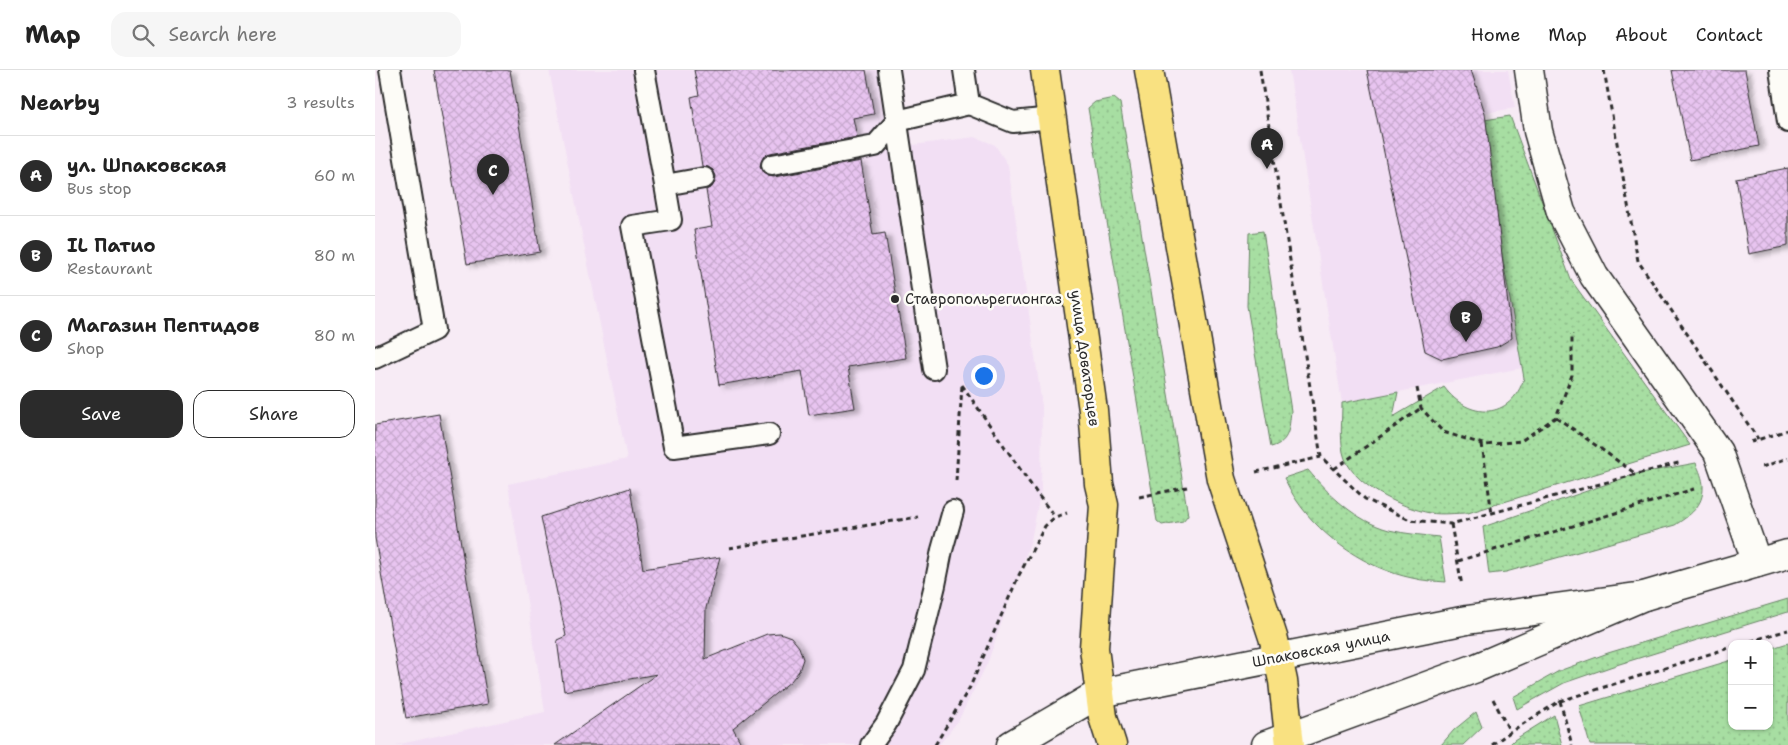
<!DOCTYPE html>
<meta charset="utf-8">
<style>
body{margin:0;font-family:"Shantell Sans",sans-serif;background:#f6f6f6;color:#222}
.controls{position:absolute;right:15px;bottom:15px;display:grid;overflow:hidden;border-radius:10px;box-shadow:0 1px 4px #0004}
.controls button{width:45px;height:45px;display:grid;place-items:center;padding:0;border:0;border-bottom:1px solid #e0e0e0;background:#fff;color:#222;font:25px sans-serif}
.you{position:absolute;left:608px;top:305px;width:18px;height:18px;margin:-12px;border:4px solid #fff;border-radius:50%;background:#1a73e8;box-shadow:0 0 0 8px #1a73e833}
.badge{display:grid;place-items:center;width:32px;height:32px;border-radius:50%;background:#2b2b2b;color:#fff;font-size:16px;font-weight:700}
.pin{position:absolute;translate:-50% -41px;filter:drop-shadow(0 1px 2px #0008)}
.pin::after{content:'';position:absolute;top:26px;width:18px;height:15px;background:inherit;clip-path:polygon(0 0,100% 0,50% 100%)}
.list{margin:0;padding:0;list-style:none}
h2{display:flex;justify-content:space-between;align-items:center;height:65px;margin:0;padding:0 20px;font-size:21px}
h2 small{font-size:16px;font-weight:400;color:#767676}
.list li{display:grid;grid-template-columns:32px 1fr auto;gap:15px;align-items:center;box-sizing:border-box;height:80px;padding:0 20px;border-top:1px solid #e0e0e0}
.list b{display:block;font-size:19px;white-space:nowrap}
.list p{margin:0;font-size:16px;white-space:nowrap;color:#767676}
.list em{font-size:16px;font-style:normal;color:#767676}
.actions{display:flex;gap:10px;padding:15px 20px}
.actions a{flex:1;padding:11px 0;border:1px solid #2b2b2b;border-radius:15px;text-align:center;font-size:18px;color:#2b2b2b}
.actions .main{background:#2b2b2b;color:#fff}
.icon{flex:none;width:28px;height:28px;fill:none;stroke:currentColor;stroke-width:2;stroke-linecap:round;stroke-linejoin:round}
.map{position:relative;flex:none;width:1413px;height:675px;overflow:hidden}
header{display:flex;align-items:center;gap:30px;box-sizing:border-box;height:70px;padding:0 25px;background:#fff;border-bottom:1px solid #e0e0e0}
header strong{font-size:24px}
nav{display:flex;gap:28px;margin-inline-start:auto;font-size:18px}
.search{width:350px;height:45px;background:#f6f6f6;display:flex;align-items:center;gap:12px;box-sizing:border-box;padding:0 18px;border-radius:15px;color:#767676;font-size:19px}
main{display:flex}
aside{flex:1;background:#fff}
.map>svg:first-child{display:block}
</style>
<header>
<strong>Map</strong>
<div class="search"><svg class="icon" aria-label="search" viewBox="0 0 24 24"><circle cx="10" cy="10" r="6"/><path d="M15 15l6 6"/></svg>Search here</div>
<nav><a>Home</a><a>Map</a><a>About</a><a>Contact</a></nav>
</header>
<main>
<aside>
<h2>Nearby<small>3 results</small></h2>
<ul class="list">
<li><span class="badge">A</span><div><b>ул. Шпаковская</b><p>Bus stop</p></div><em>60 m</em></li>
<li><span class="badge">B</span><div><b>IL Патио</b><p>Restaurant</p></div><em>80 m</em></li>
<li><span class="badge">C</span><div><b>Магазин Пептидов</b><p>Shop</p></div><em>80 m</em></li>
</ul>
<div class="actions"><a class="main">Save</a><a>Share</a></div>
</aside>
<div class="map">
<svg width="1413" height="675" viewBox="0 0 1413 675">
<defs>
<pattern id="green-dots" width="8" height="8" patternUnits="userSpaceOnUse" patternTransform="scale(1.25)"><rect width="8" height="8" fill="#a7dea2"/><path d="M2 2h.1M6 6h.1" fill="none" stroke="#90bf8c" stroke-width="1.8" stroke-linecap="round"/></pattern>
<pattern id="building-cross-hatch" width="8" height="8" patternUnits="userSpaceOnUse" patternTransform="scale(1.25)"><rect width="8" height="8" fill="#e8c4f0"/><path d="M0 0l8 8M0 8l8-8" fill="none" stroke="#c7a9ce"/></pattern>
<filter id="shadow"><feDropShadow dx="5.5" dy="3" stdDeviation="2.5" flood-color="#0004"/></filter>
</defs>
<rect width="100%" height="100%" fill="#f7ebf5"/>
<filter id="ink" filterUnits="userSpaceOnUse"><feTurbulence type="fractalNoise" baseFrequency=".02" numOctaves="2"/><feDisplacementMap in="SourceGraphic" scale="10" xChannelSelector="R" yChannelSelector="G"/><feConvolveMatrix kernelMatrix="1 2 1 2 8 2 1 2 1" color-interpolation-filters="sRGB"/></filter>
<g filter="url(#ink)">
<g fill="#f2dff4">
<polygon points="174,0 526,0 538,75 600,67 620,75 633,95 667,336 666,420 656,470 612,594 583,651 564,675 21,675 170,642 133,414 252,389"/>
<polygon points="914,0 1133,0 1140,38 1110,43 1157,296 967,333"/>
</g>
<g fill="url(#green-dots)" stroke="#698466">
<polygon points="739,28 745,33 813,445 808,451 787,455 782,451 713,38 720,32"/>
<path d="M1135,46L1196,210L1315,375L1093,443C1081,443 1067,445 1055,443C1027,438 974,414 968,382C965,368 967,348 967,333L1023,322L1018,347L1069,317C1094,351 1136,350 1149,308L1103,51Z"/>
<path d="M888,161L916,341C914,358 915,372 896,377L872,236L874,163Z"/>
<path d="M1321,393C1324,400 1328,409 1328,416C1329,436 1314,446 1300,455L1131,502L1114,504L1108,457L1261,404Z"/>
<path d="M933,400C954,425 981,451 1014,460C1031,464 1047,465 1064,467L1071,512C1060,511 1048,511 1037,508C993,499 948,469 922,431C917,424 913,415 909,408Z"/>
<polygon points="1413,529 1413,542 1238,596 1189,613 1142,639 1138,627 1184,601 1233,583"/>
<polygon points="1413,573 1413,675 1215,675 1204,636 1357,590 1357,656 1394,656 1394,579"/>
<polygon points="1101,642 1107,657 1088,675 1066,675 1079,660"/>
<polygon points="1179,645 1187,675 1134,675 1139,670"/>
</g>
<g fill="url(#building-cross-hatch)" stroke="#2b2b2b" filter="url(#shadow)">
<polygon points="59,0 135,0 165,182 92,194"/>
<polygon points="319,0 491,0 499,44 478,48 482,67 395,83 389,86 386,92 385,97 388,103 394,106 399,107 486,91 498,165 510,163 531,288 473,297 480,338 434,345 427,301 344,315 319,160 337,157 331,120 337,117 340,112 341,106 338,100 333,97 327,96 316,27 324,25"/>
<polygon points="992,0 1096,0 1110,43 1137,268 1122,277 1067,289 1050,281"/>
<polygon points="1297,0 1370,0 1384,76 1315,90"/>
<polygon points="1413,98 1413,176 1374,184 1361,108"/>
<polygon points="64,344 113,634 31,648 0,468 0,355"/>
<polygon points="255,418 268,499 345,487 331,538 330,589 392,564 405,563 416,567 424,577 428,589 424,601 416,611 358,658 367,675 180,675 282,604 189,621 182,570 191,566 166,447"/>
</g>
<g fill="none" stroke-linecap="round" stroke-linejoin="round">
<defs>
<g id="service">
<polyline points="269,0 290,115 329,108"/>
<polyline points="514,0 559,299"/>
<polyline points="589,0 594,34 638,52 677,48"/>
<polyline points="1405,0 1413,52"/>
<polyline points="397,95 500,76 522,51 594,34"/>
<polyline points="290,115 296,150 257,156 299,377 394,364"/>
<polyline points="0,288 59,260 15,0"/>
<polyline points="496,675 511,654 539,600 560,515 567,480 578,441"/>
</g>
<polyline id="minor" points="1154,0 1163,61 1186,142 1219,206 1343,382 1382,493"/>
<g id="secondary">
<polyline points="636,675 725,623 1092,550 1269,526"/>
<polyline points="891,675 1101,598 1269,526 1413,484"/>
</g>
<g id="primary">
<polyline points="670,0 718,340 724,414 729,435 719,578 728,647 737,675"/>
<polyline points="774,0 846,409 899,570 908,611 915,675"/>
</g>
</defs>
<use href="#service" stroke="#2b2b2b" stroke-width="24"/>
<use href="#minor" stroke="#2b2b2b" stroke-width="31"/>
<use href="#secondary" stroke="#2b2b2b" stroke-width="31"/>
<use href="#primary" stroke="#2b2b2b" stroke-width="31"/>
<g stroke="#2b2b2b" stroke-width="3" stroke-dasharray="5 4" stroke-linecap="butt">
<polyline points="885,0 946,387 990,429 1035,450 1076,454 1307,392"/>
<polyline points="1229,0 1263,191 1383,369"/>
<polyline points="587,315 663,425 680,447"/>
<polyline points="1042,318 1046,338 1068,362 1111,375 1146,371 1181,347 1197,305 1197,264"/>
<polyline points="1181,347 1261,404"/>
<polyline points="1376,372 1413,360"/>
<polyline points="1107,374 1117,444"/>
<polyline points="1387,397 1413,388"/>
<polyline points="959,399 1046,338"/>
<polyline points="881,402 946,387"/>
<polyline points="581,411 587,315"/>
<polyline points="764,427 812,417"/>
<polyline points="1076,454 1087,516"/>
<polyline points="354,478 543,447"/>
<polyline points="1083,491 1319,419"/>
<polyline points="1367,574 1413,560"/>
<polyline points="1118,629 1135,662"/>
<polyline points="1185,631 1197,675"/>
<polyline points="560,675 595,617 644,505 670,456 680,447 692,443"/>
<polyline points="1117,675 1135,662 1185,631 1357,577"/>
</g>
<use href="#service" stroke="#fdfcf7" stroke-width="20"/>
<use href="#minor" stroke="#fdfcf7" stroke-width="28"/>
<use href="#secondary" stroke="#fdfcf7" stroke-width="28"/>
<use href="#primary" stroke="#f9e181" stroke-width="28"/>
</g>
</g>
<circle fill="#2b2b2b" stroke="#fdfcf7" stroke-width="2" cx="520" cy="229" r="5"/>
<g text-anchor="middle" stroke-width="5" stroke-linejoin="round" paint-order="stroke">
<g font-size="15" fill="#2b2b2b" stroke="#fdfcf7" text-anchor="start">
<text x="530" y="234">Ставропольрегионгаз</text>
</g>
<g font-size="15" fill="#2b2b2b" stroke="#fdfcf7">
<text transform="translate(710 288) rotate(82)" y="5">улица Доваторцев</text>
<text transform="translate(946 579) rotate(-11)" y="5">Шпаковская улица</text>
</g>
</g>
</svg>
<div class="controls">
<button>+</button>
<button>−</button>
</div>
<div class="you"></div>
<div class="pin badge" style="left:892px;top:99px">A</div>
<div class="pin badge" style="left:1091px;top:272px">B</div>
<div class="pin badge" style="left:118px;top:125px">C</div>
</div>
</main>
